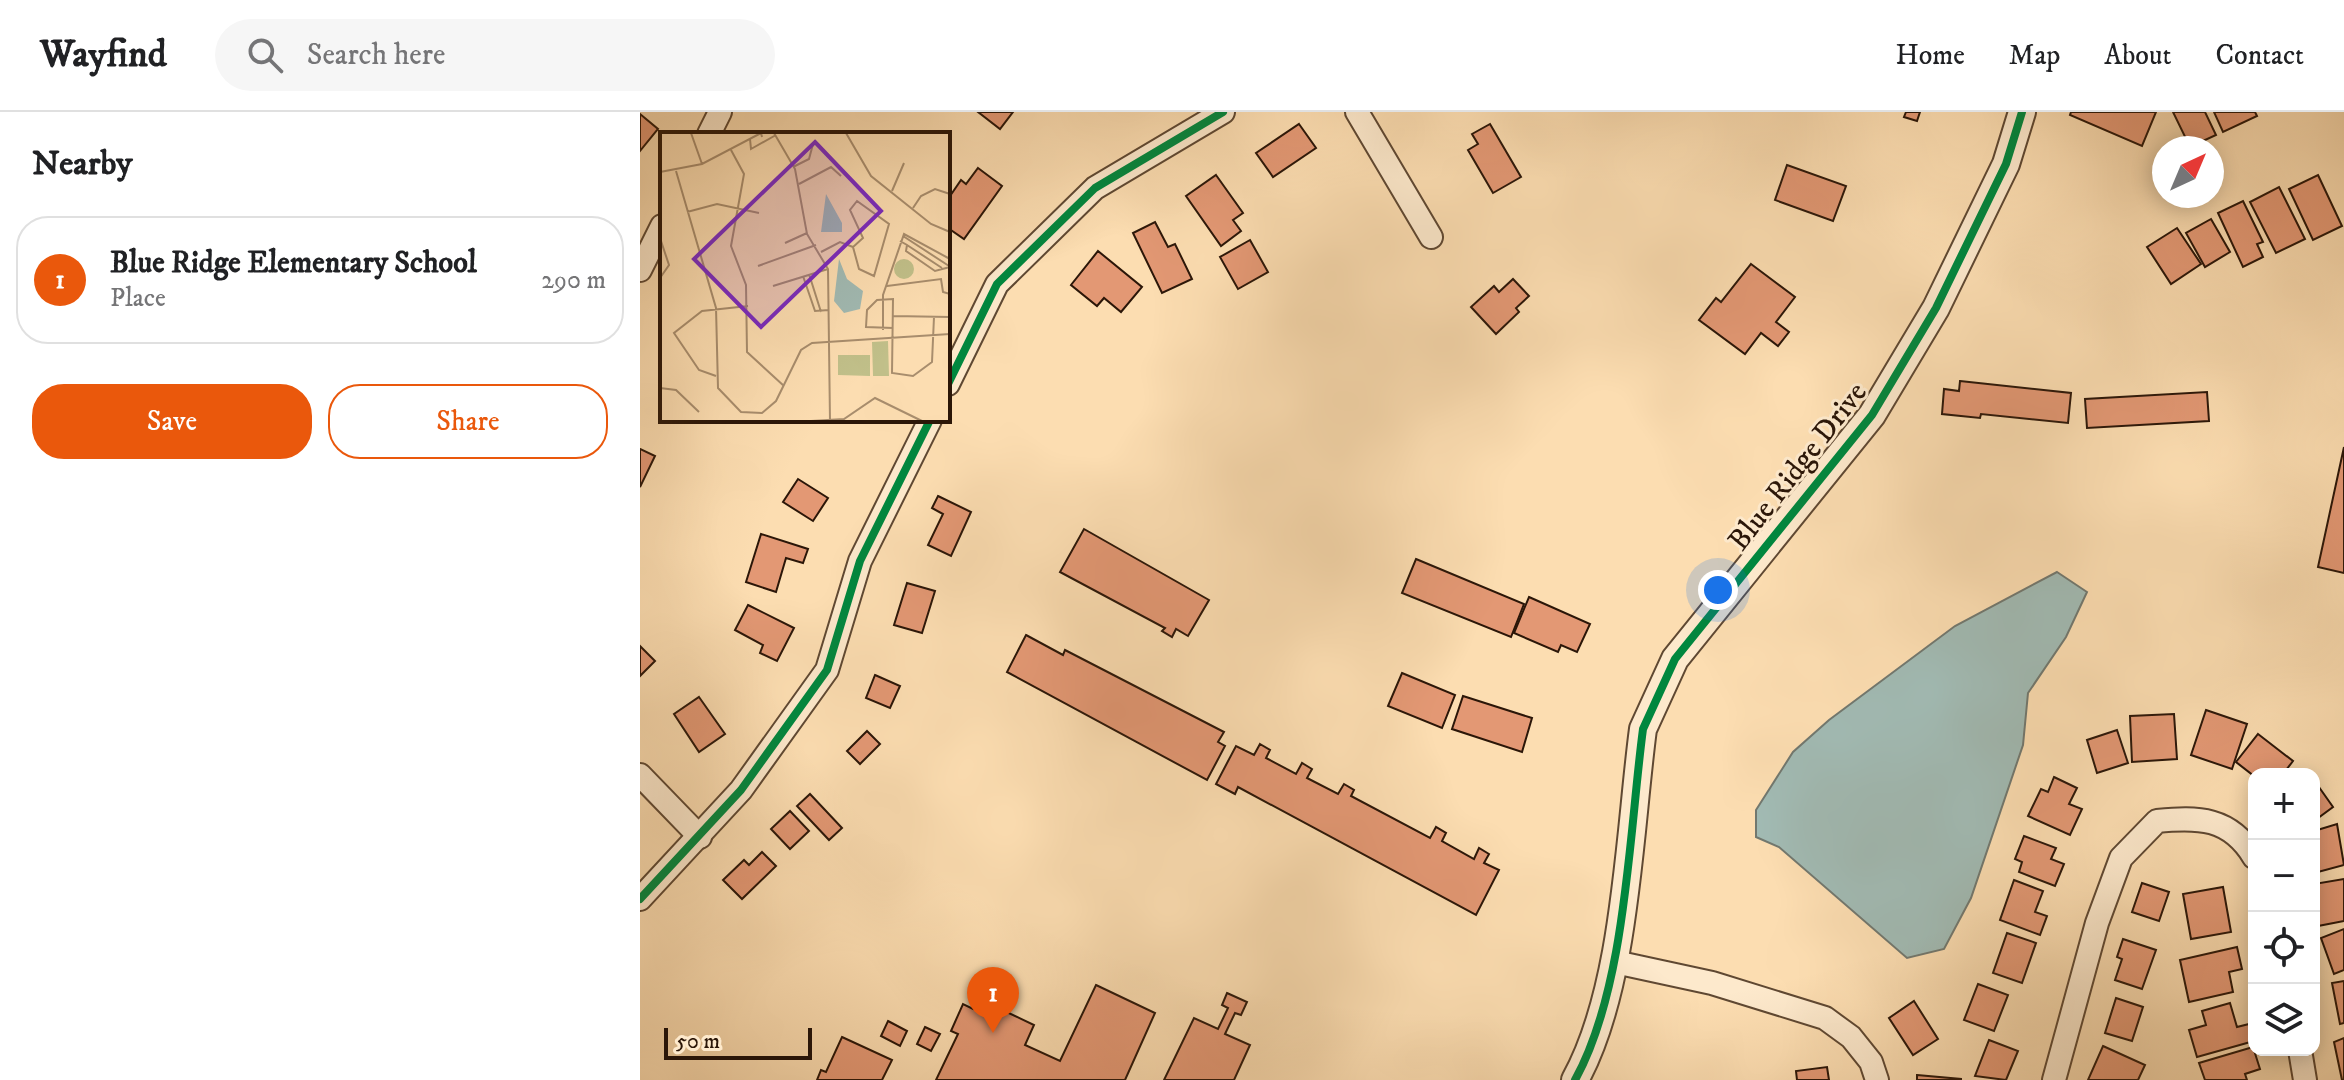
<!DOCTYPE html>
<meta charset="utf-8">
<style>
body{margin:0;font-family:"IM FELL DW Pica",serif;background:#f6f6f6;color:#202124}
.controls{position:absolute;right:24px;bottom:24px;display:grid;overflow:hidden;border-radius:16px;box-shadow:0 4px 20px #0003}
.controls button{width:72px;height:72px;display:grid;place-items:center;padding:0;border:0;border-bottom:2px solid #e0e0e0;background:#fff;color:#202124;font:40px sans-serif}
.compass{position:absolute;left:1512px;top:24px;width:72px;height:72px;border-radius:50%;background:#fff;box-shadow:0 4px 20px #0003;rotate:44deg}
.scale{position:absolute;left:24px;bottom:20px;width:148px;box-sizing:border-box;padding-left:8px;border:4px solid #2b1608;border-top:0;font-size:22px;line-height:28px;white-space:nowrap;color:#2b1608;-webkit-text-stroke:6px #fde9cc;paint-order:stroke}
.you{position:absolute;left:1078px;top:478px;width:28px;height:28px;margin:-20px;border:6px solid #fff;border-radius:50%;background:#1a73e8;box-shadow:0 0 0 12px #1a73e833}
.badge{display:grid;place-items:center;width:52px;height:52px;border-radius:50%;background:#ea580c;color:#fff;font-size:26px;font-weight:700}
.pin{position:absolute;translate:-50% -66px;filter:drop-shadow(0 2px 4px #0008)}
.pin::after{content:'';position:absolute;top:42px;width:28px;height:24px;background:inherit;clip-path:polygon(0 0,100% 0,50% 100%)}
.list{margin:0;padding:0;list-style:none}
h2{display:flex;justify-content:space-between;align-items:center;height:104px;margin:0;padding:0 32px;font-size:34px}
h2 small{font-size:26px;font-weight:400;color:#757577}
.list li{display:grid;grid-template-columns:52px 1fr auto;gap:24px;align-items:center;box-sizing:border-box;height:128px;margin:0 16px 16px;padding:0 16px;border:2px solid #e0e0e0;border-radius:32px}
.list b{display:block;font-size:30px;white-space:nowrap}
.list p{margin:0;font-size:26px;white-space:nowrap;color:#757577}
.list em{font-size:26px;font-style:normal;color:#757577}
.actions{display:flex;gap:16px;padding:24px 32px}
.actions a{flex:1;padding:18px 0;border:2px solid #ea580c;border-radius:32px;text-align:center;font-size:28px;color:#ea580c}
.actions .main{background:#ea580c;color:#fff}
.icon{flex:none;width:44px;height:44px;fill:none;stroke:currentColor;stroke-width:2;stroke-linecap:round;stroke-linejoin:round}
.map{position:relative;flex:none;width:1704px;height:968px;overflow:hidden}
header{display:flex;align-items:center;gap:48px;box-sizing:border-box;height:112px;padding:0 40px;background:#fff;border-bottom:2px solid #e0e0e0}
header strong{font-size:38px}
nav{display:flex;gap:44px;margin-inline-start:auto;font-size:28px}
.search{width:560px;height:72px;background:#f6f6f6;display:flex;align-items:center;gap:20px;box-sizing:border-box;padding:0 28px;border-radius:44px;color:#757577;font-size:30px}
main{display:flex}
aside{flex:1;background:#fff}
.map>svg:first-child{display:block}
</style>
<header>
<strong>Wayfind</strong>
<div class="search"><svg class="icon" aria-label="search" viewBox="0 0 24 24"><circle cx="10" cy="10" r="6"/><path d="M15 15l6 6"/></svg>Search here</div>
<nav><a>Home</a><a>Map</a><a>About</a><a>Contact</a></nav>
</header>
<main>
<aside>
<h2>Nearby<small></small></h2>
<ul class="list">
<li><span class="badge">1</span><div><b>Blue Ridge Elementary School</b><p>Place</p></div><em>290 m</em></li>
</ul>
<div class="actions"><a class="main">Save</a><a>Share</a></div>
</aside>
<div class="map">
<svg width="1704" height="968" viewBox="0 0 1704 968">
<rect width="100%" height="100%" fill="#fcddb1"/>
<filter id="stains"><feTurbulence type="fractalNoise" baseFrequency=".0025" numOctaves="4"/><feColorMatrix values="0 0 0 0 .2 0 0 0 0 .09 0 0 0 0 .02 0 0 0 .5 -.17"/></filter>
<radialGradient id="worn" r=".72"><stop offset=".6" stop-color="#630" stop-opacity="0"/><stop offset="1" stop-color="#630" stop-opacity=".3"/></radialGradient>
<polygon fill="#a1bab3" stroke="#72786f" stroke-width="2" points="1417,460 1447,480 1426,525 1388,581 1383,633 1331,786 1304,837 1267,846 1139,735 1116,725 1116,698 1153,640 1189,608 1315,514"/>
<g fill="#e39874" stroke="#2b1608" stroke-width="2">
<polygon points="338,0 373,0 360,17"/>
<polygon points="1266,0 1280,0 1277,9 1264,5"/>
<polygon points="1431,0 1516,0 1502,34 1430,3"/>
<polygon points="1533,0 1565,0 1576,23 1550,35"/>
<polygon points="1574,0 1615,0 1617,4 1583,20"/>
<polygon points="0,2 18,17 0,39"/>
<polygon points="659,12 676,36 633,65 616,41"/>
<polygon points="850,12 881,65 853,81 828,38 838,32 832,22"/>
<polygon points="1147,53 1206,74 1193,109 1135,88"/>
<polygon points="338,56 362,74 324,127 308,116 308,87 321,68 326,72"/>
<polygon points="576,63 603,101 593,108 601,119 581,134 546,84"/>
<polygon points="1678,63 1702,114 1673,128 1649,77"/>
<polygon points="1639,75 1665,127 1636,141 1610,90"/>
<polygon points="1603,89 1623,130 1617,132 1623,145 1603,155 1578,101"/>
<polygon points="1571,107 1590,140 1565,155 1546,121"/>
<polygon points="515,110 528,135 535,132 552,167 522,181 493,121"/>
<polygon points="1537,116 1561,152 1531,172 1507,135"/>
<polygon points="610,128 628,160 598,177 580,145"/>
<polygon points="458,139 502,175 481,200 464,186 457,194 431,173"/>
<polygon points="1111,152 1155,185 1136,210 1149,220 1138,234 1121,221 1105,242 1059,208 1076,186 1081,190"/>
<polygon points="873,167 889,184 876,196 879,200 856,222 831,195 854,174 859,180"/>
<polygon points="1320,269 1431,281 1428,311 1341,302 1340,306 1302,302 1304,277 1319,279"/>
<polygon points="1567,280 1569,309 1447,316 1445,287"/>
<polygon points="1704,335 1704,461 1678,455"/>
<polygon points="0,337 15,344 0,375"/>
<polygon points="158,367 188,386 173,409 143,390"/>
<polygon points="298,384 331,400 311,444 288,433 303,402 292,396"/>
<polygon points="444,417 569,488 548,524 536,517 532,525 522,519 525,516 420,460"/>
<polygon points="121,422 168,437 163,451 146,446 136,480 106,470"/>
<polygon points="776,447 884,492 871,525 762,481"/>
<polygon points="267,471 295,479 282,521 254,513"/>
<polygon points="889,485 950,512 937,540 921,533 918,540 874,521"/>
<polygon points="108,493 154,516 137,549 120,541 123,533 95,518"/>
<polygon points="386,523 423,543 425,538 584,620 578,630 585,634 567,668 367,560"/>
<polygon points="0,534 15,549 0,564"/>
<polygon points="762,561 815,583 802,616 748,594"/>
<polygon points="235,563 260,574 250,596 226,586"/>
<polygon points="823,584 892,606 882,640 812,617"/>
<polygon points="59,585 85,622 59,640 34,602"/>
<polygon points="1566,598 1607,612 1592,657 1551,643"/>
<polygon points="1534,602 1537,647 1492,650 1490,604"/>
<polygon points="1477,618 1488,651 1457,661 1447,628"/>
<polygon points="227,619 240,632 220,652 207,639"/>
<polygon points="1618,622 1653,649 1643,662 1629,657 1614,664 1596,650"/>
<polygon points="620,632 630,638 626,646 656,662 662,651 672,657 667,666 698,682 704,672 714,678 711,684 790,726 796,715 806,721 802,729 834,747 839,736 849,742 844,751 859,758 836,803 598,675 595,682 576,672 596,634 614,643"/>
<polygon points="1414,665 1437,676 1429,692 1442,697 1430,723 1388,704 1401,677 1408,680"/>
<polygon points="1674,668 1693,695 1674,709"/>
<polygon points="170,682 202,716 189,728 157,694"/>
<polygon points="150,699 169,719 150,737 131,717"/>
<polygon points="1697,712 1704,753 1678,760 1674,719"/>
<polygon points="1384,724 1416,736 1411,747 1424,752 1415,774 1379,760 1382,750 1375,747"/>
<polygon points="122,740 136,754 102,787 83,768 104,748 109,753"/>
<polygon points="1704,767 1704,809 1678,814 1674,772"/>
<polygon points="1374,768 1403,779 1395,800 1407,804 1400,823 1360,808"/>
<polygon points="1502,771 1529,780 1519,809 1492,800"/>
<polygon points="1583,775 1591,820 1551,827 1543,782"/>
<polygon points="1704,817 1704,858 1694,862 1681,826"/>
<polygon points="1367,821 1396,831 1382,871 1353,861"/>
<polygon points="1483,827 1516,838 1502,877 1475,868 1482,847 1477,845"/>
<polygon points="1597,835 1602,857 1589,860 1593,880 1549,890 1540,848"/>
<polygon points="1704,869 1704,911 1700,912 1692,871"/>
<polygon points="1338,872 1368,883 1354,919 1324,908"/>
<polygon points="456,873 515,901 485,968 296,968 318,922 311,919 323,892 333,897 343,876 362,884 356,895 394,913 385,933 420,949"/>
<polygon points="587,881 607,890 601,903 595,901 585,922 610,933 594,968 524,968 554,906 578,917 588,896 582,893"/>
<polygon points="1476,886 1503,895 1492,929 1465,921"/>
<polygon points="1274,889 1298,927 1273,943 1249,906"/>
<polygon points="1590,891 1597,915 1609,912 1614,929 1557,945 1549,918 1566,913 1562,899"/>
<polygon points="248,909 267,919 260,934 241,924"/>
<polygon points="285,915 300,922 291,939 277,932"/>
<polygon points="202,925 252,948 242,968 177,968 181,958 186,960"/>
<polygon points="1704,926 1704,968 1702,968 1694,930"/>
<polygon points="1349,928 1378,939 1366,968 1335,964"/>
<polygon points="1463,934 1505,953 1498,968 1448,968"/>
<polygon points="1613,935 1620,957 1605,962 1607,968 1565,968 1559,951"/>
<polygon points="1187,955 1189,968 1157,968 1156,959"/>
<polygon points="1277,963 1321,967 1321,968 1277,968"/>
</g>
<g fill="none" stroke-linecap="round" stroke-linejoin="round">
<defs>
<g id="minor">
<polyline points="717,0 791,125"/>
<polyline points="69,22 80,0"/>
<polyline points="0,158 22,114"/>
<polyline points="308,272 357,172 455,76 583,0"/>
<polyline points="0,663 60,725"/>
<polyline points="0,787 101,678 187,558 220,449 290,308"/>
<polyline points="975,850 1072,871 1185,906 1211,925 1231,950 1237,968"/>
<polyline points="1660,938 1665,968"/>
<path d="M1414,968L1457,811L1481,746L1517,709C1558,705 1590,705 1614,745"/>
</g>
<path id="tertiary" d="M935,968C986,876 989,722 1003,617L1035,547L1232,303L1296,196L1366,52L1382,0"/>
</defs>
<use href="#minor" stroke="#5f4832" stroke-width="26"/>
<use href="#tertiary" stroke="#5f4832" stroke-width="30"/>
<use href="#minor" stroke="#fde9cc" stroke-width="22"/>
<use href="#tertiary" stroke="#fde9cc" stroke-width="26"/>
<defs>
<g id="cycleway">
<polyline points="308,272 357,172 455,76 583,0"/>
<polyline points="0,787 101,678 187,558 220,449 290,308"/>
<path d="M935,968C986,876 989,722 1003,617L1035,547L1232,303L1296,196L1366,52L1382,0"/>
</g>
</defs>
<use href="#cycleway" stroke="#fde9cc" stroke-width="13"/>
<use href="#cycleway" stroke="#00873e" stroke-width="8"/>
</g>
<g text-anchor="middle" stroke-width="6" stroke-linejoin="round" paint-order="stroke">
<g font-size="30" fill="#2b1608" stroke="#fde9cc">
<text transform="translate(1157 354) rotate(-52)" y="10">Blue Ridge Drive</text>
</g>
</g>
<g transform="translate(20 20)">
<rect width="290" height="290" fill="#fcddb1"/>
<path d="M234 137a10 10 0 1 1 20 0a10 10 0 1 1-20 0ZM228,209L229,244H213L212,210ZM178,223H210V244L178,243Z" fill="#c1c08a"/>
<path d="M166,62L182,91V100H161ZM179,127L187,147L203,159L200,177L184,181L174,169Z" fill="#a1bab3"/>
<path fill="none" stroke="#a88d6d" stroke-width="2" d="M31,1L42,32M114,1L135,37L147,102L168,137L170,289M186,1L211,44L271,92L290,100M90,7L91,17L116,3M71,18L84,42L71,114L86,153L87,220L124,254M133,35L149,27L153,12M16,39L56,176L58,256L81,280L102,281L116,269L141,218L152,211L290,202M0,40L42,32L101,1L102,5M139,52L171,35L181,44M232,59L244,31M197,69L229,92L214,144L199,137L193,115L203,106L190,78ZM253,76L261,64L275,57L290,62M27,80L57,72L99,81M243,104L289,134M0,106L9,133L0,146M240,109L247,113L246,119L275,139L290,135M125,111L147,101M247,113L282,136M161,120L180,110L193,115M98,134L156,113M149,142L161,180M143,144L155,179L169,178M113,154L168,137M227,154L281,147L283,160L290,162M233,184L290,185M233,196L206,195L207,178L217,168L233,167L232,241L253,244L272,230L274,185M223,198V163L244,102L290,127M56,244L39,238L14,201L42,179L88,174M0,256L16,258L39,280M151,289L184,287L215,266L262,289"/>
<path fill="#7b2cbf" fill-opacity="0.15" stroke="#7b2cbf" stroke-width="4" d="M155,10L221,79L101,195L34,127Z"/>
<rect width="290" height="290" fill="none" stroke="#2b1608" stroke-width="4"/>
</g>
<rect width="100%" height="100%" filter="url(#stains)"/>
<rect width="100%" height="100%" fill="url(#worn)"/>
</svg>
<div class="controls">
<button>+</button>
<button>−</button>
<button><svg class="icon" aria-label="locate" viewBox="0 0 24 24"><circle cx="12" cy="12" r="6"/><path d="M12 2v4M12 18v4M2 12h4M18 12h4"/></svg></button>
<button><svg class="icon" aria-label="layers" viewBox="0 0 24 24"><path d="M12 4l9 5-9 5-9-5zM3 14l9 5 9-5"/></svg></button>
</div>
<svg class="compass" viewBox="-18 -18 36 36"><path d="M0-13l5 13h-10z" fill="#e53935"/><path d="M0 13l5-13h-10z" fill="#757577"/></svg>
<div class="scale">50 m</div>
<div class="you"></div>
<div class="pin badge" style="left:353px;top:921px">1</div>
</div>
</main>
